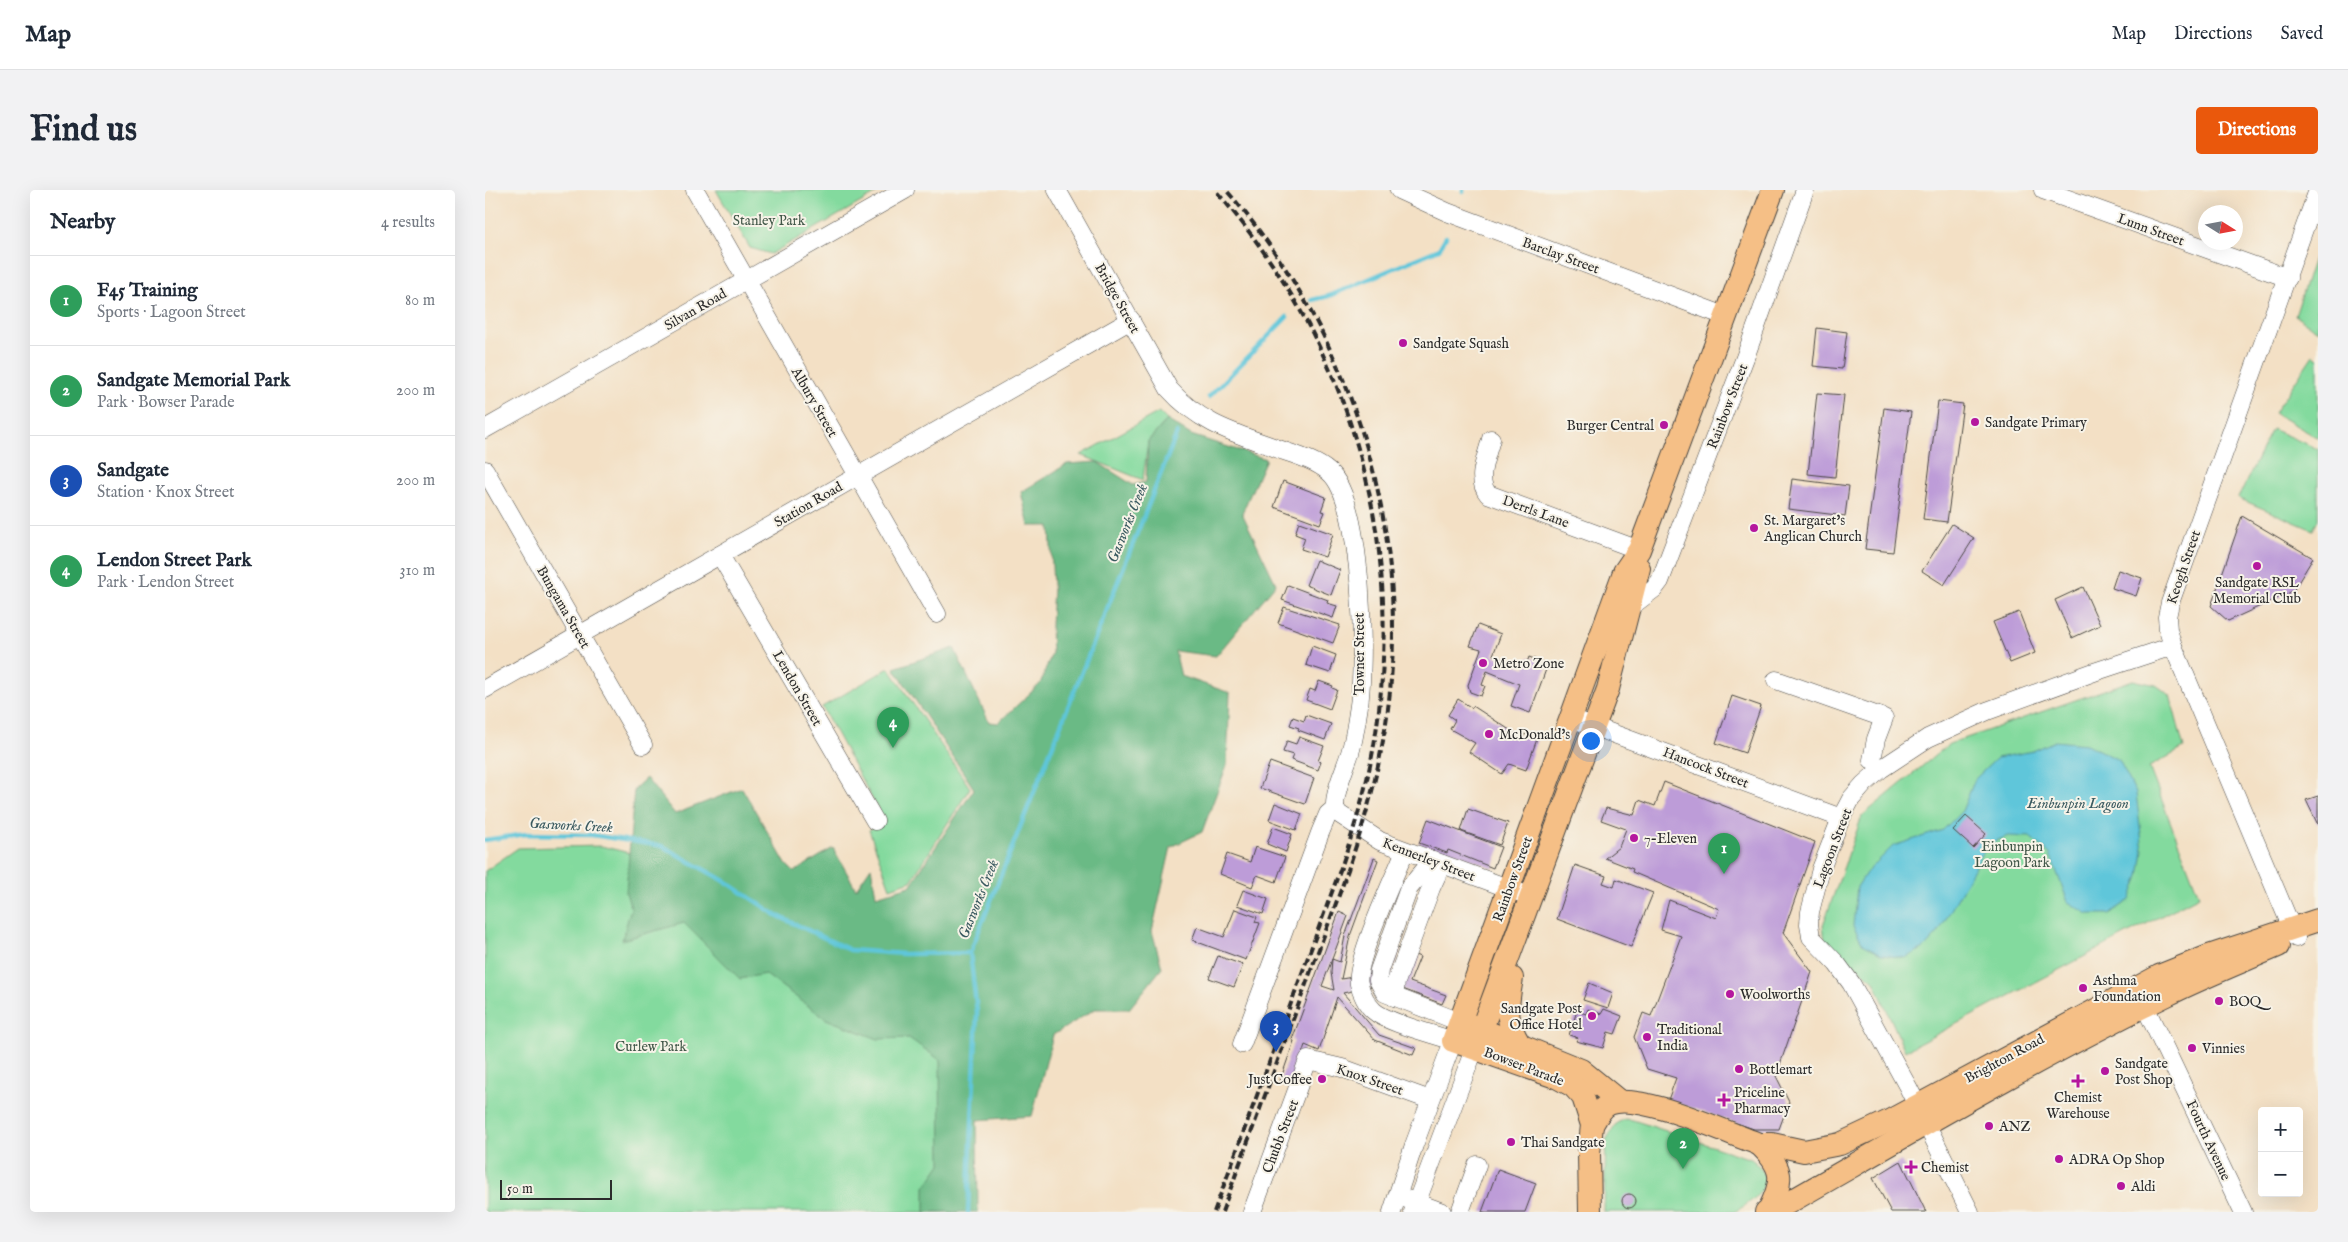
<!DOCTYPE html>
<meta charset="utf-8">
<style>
body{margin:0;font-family:"IM FELL English",serif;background:#f2f2f3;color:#1f2937}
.controls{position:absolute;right:15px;bottom:15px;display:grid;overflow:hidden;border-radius:5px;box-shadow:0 5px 20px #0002}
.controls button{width:45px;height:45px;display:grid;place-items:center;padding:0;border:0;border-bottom:1px solid #e0e1e3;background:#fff;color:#1f2937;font:25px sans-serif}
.compass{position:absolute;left:1713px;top:15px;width:45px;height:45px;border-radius:50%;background:#fff;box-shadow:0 5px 20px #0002;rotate:101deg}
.scale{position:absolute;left:15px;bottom:12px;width:112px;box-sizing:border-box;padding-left:5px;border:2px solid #2b2b2b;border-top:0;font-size:14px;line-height:18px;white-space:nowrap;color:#2b2b2b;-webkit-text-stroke:4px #f7f3e8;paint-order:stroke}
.you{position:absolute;left:1105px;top:550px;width:18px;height:18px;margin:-12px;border:4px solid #fff;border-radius:50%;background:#1a73e8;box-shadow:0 0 0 8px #1a73e833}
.badge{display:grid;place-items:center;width:32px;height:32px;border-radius:50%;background:#ea580c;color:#fff;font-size:16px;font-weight:700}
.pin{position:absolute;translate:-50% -41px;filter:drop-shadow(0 1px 2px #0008)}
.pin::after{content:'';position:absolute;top:26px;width:18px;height:15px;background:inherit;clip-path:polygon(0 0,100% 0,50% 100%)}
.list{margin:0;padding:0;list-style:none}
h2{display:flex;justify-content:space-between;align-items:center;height:65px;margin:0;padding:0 20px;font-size:21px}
h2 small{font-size:16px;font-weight:400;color:#747a83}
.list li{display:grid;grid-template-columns:32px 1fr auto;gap:15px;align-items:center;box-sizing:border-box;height:90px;padding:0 20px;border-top:1px solid #e0e1e3}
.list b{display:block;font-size:19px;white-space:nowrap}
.list p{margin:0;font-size:16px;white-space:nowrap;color:#747a83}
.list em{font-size:16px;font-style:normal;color:#747a83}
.map{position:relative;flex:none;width:1833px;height:1022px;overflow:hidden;border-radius:5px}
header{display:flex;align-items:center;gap:30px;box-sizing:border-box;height:70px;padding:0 25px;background:#fff;border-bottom:1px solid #e0e1e3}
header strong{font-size:24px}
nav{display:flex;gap:28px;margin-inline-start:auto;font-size:18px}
.intro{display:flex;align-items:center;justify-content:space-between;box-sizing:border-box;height:120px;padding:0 30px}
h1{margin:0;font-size:35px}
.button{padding:12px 22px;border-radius:5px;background:#ea580c;color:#fff;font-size:18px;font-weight:700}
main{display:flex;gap:30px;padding:0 30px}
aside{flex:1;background:#fff;border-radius:5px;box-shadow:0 5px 20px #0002}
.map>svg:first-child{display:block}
</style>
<header>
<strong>Map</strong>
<nav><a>Map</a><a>Directions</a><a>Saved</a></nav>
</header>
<div class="intro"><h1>Find us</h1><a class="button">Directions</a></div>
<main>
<aside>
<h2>Nearby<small>4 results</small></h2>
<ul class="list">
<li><span class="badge" style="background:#2e9e5b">1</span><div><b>F45 Training</b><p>Sports · Lagoon Street</p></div><em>80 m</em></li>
<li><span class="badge" style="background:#2e9e5b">2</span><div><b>Sandgate Memorial Park</b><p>Park · Bowser Parade</p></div><em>200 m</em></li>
<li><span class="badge" style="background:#1a4fb4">3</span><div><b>Sandgate</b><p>Station · Knox Street</p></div><em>200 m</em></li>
<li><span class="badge" style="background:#2e9e5b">4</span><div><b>Lendon Street Park</b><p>Park · Lendon Street</p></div><em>310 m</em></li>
</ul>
</aside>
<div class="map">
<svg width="1833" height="1022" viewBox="0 0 1833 1022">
<rect width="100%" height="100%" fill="#f7f3e8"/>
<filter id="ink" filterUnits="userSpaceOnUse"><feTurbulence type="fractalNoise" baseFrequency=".02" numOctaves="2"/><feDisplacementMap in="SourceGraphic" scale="10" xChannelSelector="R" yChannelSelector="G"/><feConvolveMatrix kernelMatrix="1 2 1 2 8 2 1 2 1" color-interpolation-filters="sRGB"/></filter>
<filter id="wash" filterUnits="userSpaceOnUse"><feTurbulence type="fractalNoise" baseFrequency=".0096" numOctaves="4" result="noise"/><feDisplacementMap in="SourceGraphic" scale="20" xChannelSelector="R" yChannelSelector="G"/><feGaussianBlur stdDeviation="1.12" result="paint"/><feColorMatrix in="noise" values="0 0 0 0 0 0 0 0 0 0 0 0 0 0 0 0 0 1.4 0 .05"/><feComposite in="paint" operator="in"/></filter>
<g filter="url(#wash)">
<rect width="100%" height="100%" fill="#f3e0c5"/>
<g fill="#83da9e" stroke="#578264">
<polygon points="231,0 397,0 286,64 265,58"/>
<polygon points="1833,56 1833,141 1810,126"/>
<polygon points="1828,165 1833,168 1833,248 1789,223"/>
<polygon points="674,222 682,230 663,251 658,290 596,265"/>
<polygon points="1787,239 1833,259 1833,330 1828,340 1753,308"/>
<polygon points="404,478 485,598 426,691 405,698 384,640 400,632 337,517"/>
<polygon points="1648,490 1671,495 1685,505 1699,558 1664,577 1714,706 1420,861 1389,791 1340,752 1338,735 1377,626 1464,554"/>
<polygon points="116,656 161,667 454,778 474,1022 0,1022 0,681 33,658"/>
<path d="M1140,929L1148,930L1266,969C1296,991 1271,1010 1249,1022H1119L1121,950L1132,933Z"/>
</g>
<polygon fill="#6aba85" stroke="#4a7258" points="682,230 706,245 781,269 757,323 791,394 731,466 690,461 696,486 745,503 742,575 717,642 686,657 667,741 677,778 644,819 610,819 568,845 547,926 492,930 493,1022 440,1022 440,997 456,974 455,870 424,848 393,849 341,829 280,784 255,789 199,733 137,750 146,718 141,703 149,599 161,588 190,624 257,598 301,674 309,682 348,658 371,699 386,677 391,706 425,696 489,599 409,478 469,458 504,532 513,533 555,494 567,463 566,436 568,396 565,336 544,336 536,302 582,274 612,272 648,295 661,292 663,251"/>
<polygon fill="#5ec6da" stroke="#447882" points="1570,551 1601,554 1634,570 1651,603 1658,661 1654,686 1645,710 1624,724 1603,724 1583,712 1565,664 1545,647 1523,646 1503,654 1453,743 1439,758 1420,768 1397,765 1378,754 1368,736 1372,697 1381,683 1408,656 1458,640 1477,621 1490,589 1512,568 1548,561"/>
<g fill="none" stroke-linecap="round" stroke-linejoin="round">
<g stroke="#5ec6da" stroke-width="4.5">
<polyline points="978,2 978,0"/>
<polyline points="827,110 844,106 954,59 961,47"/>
<polyline points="724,207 802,127"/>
<polyline points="0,650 41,644 107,645 177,656 243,693 291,725 365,760 419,764 485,763"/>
<polyline points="483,1022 492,822 485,763 692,243"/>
</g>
</g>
<g id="blocks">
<g fill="#bd9cd8">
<polygon points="1332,138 1362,142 1357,179 1328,176"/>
<polygon points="1332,203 1359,205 1350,287 1323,284"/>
<polygon points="1453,211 1478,214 1462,332 1438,329"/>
<polygon points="1399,218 1426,222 1408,362 1380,359"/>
<polygon points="1307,289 1364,296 1360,326 1303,319"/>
<polygon points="798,291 841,307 836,321 840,322 835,334 789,317"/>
<polygon points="1757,326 1828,368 1808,401 1743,431 1726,416"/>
<polygon points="814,332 848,344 840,367 816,359 820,348 810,344"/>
<polygon points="1467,334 1489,348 1459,395 1437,381"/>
<polygon points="831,370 855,380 846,405 821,395"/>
<polygon points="1633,380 1657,388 1651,406 1627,398"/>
<polygon points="803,395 843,410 842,413 852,416 848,428 797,410"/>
<polygon points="1598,397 1615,435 1587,448 1570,410"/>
<polygon points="799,417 855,435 848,453 793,433"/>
<polygon points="1534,422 1550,463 1525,473 1508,432"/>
<polygon points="993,435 1016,444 1008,465 1040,478 1044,467 1063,474 1045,523 1026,516 1034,494 1002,481 997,495 1000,496 996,506 985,502 983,495 996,459 985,456"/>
<polygon points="827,456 851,465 845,483 821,475"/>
<polygon points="834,491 848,496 847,498 852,500 845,519 821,510 825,499 830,501"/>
<polygon points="1247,506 1276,516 1260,563 1231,553"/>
<polygon points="973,509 987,518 988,516 1037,548 1040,544 1052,549 1041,580 1024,574 1017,584 984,562 990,553 965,539 970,530 963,525"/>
<polygon points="821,525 846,534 840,550 813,540 814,538 805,535 808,527 819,531"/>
<polygon points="814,547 839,556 833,571 836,572 833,580 806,570 808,565 798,562 802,551 811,554"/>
<polygon points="785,572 829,588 820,614 775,598"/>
<polygon points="1179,592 1330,652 1298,743 1327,782 1291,886 1304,912 1294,939 1269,939 1183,910 1191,888 1162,879 1149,847 1158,823 1166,826 1196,746 1176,740 1184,710 1231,728 1234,719 1147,682 1148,679 1120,668 1134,657 1141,639 1116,630 1121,618 1149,625 1154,610 1170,616"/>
<polygon points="1833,606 1833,635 1821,610"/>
<polygon points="790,613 817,624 811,640 784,630"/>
<polygon points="983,619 1023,633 1015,655 976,641"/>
<polygon points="1481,626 1501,644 1488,658 1468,640"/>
<polygon points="943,629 1016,657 1008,678 963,660 962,663 934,653"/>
<polygon points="788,637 807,644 801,662 782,654"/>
<polygon points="770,657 800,667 791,692 772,685 767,697 735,684 742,664 765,672"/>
<polygon points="889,668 893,670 865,746 856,789 886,784 911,758 915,759 906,784 921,790 930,765 935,767 925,792 961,805 957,814 902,793 858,803 894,845 931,858 928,865 890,850 852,807 834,861 820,855 806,895 798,893 795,891 809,851 807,850 854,722 863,726 837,796 849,800 846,783 847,769 855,772 860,746"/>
<polygon points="1090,675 1121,686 1118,693 1129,697 1131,689 1168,703 1146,757 1072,729"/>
<polygon points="758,700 783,709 778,724 752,715"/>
<polygon points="750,719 772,727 770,732 775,733 761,770 707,750 712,737 739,747"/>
<polygon points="733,766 758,775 749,797 724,788"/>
<polygon points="1104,793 1128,803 1123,818 1098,810"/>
<polygon points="1103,819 1116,824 1119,819 1137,826 1130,844 1123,842 1118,858 1091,851 1093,848 1084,845 1092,821 1101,824"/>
<polygon points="1416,971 1441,1022 1406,1022 1388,988"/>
<polygon points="1013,979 1051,993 1040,1022 997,1022"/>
<circle cx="1144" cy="1011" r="7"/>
</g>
</g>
</g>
<g filter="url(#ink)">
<use href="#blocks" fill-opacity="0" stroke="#494642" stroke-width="1"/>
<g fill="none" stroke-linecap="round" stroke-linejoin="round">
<defs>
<g id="minor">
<polyline points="210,0 452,424"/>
<path d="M572,0L684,199C717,236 754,244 799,261C814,266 831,271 844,282C879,311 881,477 873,522C871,535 869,550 865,563C860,579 849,601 850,618L843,624L835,643L757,854"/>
<polyline points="914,0 962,22 1240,126"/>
<polyline points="1558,0 1803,88"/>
<polyline points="0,239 420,0"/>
<path d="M1006,249C1002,266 990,289 1003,304L1154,360"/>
<polyline points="0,280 158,555"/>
<polyline points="235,365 390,631"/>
<polyline points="1144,418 1169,399 1175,391 1261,165 1320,0"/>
<polyline points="1291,490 1399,528 1391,549 1387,570"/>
<polyline points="0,499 646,130"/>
<polyline points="1086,528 1356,628"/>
<polyline points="850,618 854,624 895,651 1036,703"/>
<polyline points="948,670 924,698 894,780 893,790 900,803 975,832"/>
<polyline points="1811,748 1688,456 1683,440 1682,427 1685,413 1833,0"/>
<polyline points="1655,806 1758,1022"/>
<polyline points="909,807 911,792 946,698 957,674"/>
<polyline points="922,1009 957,1022"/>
<polyline points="767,1022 823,870 857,878 945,910"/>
<path d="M907,1022L929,955L968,851C949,844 902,833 889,821C882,815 876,803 874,794C869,773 910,685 920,661"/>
<polyline points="928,1022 990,857"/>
<polyline points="975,1022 992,975"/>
<polyline points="1485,1022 1423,897 1366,793 1352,774 1326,747 1324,734 1325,722 1336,679 1356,628 1366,609 1379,594 1396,579 1443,548 1502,521 1609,482 1688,456"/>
</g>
<g id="major">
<path d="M1027,788C1022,817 1019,829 1035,855"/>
<polyline points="983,834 1096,880 1134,911"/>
<polyline points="990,857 1123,499 1154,378"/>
<path d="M1107,935C1111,928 1116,918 1124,914C1153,901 1242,943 1274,954H1287L1319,961L1355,954L1404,931L1674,786L1724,766L1833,730"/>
<path d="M1274,954C1299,978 1299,990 1284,1020"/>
<polyline points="1105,1022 1104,963 1107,935 1098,907 1088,896 1073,888 968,851 1139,382 1154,360 1288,0"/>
<path d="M1281,1022L1296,1017C1424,944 1550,869 1682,805C1718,787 1756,772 1793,756"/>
</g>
</defs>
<use href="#minor" stroke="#494642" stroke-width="19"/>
<use href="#major" stroke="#494642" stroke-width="24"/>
<use href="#minor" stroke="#fff" stroke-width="18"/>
<use href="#major" stroke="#f5bf86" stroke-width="22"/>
<g stroke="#2b2b2b" stroke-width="4" stroke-dasharray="8 4" stroke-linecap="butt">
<path d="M729,1022L858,672C871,633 882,595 889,555C923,351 866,155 730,0"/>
<path d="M737,1022C767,940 798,857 828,775C854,705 882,635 896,561C936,363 874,151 741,0"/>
</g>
</g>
</g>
<g fill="#b5179e" stroke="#f7f3e8" stroke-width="2">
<circle cx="918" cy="153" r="5"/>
<circle cx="1490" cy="232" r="5"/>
<circle cx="1179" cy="235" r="5"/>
<circle cx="1269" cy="338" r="5"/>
<circle cx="1772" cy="376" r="5"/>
<circle cx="998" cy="473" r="5"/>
<circle cx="1004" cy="544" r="5"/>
<circle cx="1149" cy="648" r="5"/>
<circle cx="1598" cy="798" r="5"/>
<circle cx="1245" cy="804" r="5"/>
<circle cx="1734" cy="811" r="5"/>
<circle cx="1107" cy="826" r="5"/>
<circle cx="1162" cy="847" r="5"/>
<circle cx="1707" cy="858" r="5"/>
<circle cx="1254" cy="879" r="5"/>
<circle cx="1620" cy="881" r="5"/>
<circle cx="837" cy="889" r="5"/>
<path d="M1590.5 883.5h5v5h5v5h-5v5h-5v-5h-5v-5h5z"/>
<path d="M1236.5 902.5h5v5h5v5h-5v5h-5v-5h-5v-5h5z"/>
<circle cx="1504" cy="936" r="5"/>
<circle cx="1026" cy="952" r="5"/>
<circle cx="1574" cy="969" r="5"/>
<path d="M1423.5 969.5h5v5h5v5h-5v5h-5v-5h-5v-5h5z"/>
<circle cx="1636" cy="996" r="5"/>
</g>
<g text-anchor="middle" stroke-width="4" stroke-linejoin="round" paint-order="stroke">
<g font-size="14" fill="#415748" stroke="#f7f3e8">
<text x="284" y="35">Stanley Park</text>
<text x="1527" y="661">Einbunpin<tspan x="1527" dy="16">Lagoon Park</tspan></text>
<text x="166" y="861">Curlew Park</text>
</g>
<g font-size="14" fill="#2b2b2b" stroke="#f7f3e8">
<text transform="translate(1666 39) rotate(20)" y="5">Lunn Street</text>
<text transform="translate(1076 65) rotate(20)" y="5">Barclay Street</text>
<text transform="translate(633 108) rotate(61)" y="5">Bridge Street</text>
<text transform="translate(210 119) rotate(-30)" y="5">Silvan Road</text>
<text transform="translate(330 212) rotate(60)" y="5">Albury Street</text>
<text transform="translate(1242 216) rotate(-69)" y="5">Rainbow Street</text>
<text transform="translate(323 314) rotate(-30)" y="5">Station Road</text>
<text transform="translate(1051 321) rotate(20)" y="5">Derrls Lane</text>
<text transform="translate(1698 377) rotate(-71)" y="5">Keogh Street</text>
<text transform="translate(79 417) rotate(60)" y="5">Bungama Street</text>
<text transform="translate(874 464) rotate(-90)" y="5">Towner Street</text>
<text transform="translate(313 498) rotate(60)" y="5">Lendon Street</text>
<text transform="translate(1221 577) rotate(21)" y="5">Hancock Street</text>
<text transform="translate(1347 658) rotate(-69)" y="5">Lagoon Street</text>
<text transform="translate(944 669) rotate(21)" y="5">Kennerley Street</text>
<text transform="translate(1027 689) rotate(-70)" y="5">Rainbow Street</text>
<text transform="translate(1519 868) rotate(-28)" y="5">Brighton Road</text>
<text transform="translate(1039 876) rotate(21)" y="5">Bowser Parade</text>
<text transform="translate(885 889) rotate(19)" y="5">Knox Street</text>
<text transform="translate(795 946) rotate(-69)" y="5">Chubb Street</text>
<text transform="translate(1724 950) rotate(65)" y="5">Fourth Avenue</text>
</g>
<g font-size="14" fill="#2b2b2b" stroke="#f7f3e8" text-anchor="start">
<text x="928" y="158">Sandgate Squash</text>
<text x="1500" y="237">Sandgate Primary</text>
<text x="1169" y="240" text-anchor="end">Burger Central</text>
<text x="1279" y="335">St. Margaret's<tspan x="1279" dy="16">Anglican Church</tspan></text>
<text x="1772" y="397" text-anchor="middle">Sandgate RSL<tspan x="1772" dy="16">Memorial Club</tspan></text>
<text x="1008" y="478">Metro Zone</text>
<text x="1014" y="549">McDonald's</text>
<text x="1159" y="653">7-Eleven</text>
<text x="1608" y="795">Asthma<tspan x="1608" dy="16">Foundation</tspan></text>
<text x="1255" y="809">Woolworths</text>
<text x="1744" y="816">BOQ</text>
<text x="1097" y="823" text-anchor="end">Sandgate Post<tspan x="1097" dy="16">Office Hotel</tspan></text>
<text x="1172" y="844">Traditional<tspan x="1172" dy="16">India</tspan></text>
<text x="1717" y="863">Vinnies</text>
<text x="1630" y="878">Sandgate<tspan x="1630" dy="16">Post Shop</tspan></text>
<text x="1264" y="884">Bottlemart</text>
<text x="827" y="894" text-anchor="end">Just Coffee</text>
<text x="1249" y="907">Priceline<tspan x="1249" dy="16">Pharmacy</tspan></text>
<text x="1593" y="912" text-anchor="middle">Chemist<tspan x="1593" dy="16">Warehouse</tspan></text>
<text x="1514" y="941">ANZ</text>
<text x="1036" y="957">Thai Sandgate</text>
<text x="1584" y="974">ADRA Op Shop</text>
<text x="1436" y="982">Chemist</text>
<text x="1646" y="1001">Aldi</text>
</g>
<g font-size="15" font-style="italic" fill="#3a5a60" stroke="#f7f3e8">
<text transform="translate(642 333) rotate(-68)" y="5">Gasworks Creek</text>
<text x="1593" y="618">Einbunpin Lagoon</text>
<text transform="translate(86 635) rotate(3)" y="5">Gasworks Creek</text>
<text transform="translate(493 709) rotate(-68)" y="5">Gasworks Creek</text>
</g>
</g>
</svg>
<div class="controls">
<button>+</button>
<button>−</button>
</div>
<svg class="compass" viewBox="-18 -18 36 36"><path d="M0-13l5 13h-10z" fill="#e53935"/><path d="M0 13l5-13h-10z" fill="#747a83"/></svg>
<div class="scale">50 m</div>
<div class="you"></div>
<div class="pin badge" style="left:1239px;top:684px;background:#2e9e5b">1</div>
<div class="pin badge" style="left:1198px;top:979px;background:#2e9e5b">2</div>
<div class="pin badge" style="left:791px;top:862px;background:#1a4fb4">3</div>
<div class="pin badge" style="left:408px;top:558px;background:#2e9e5b">4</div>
</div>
</main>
